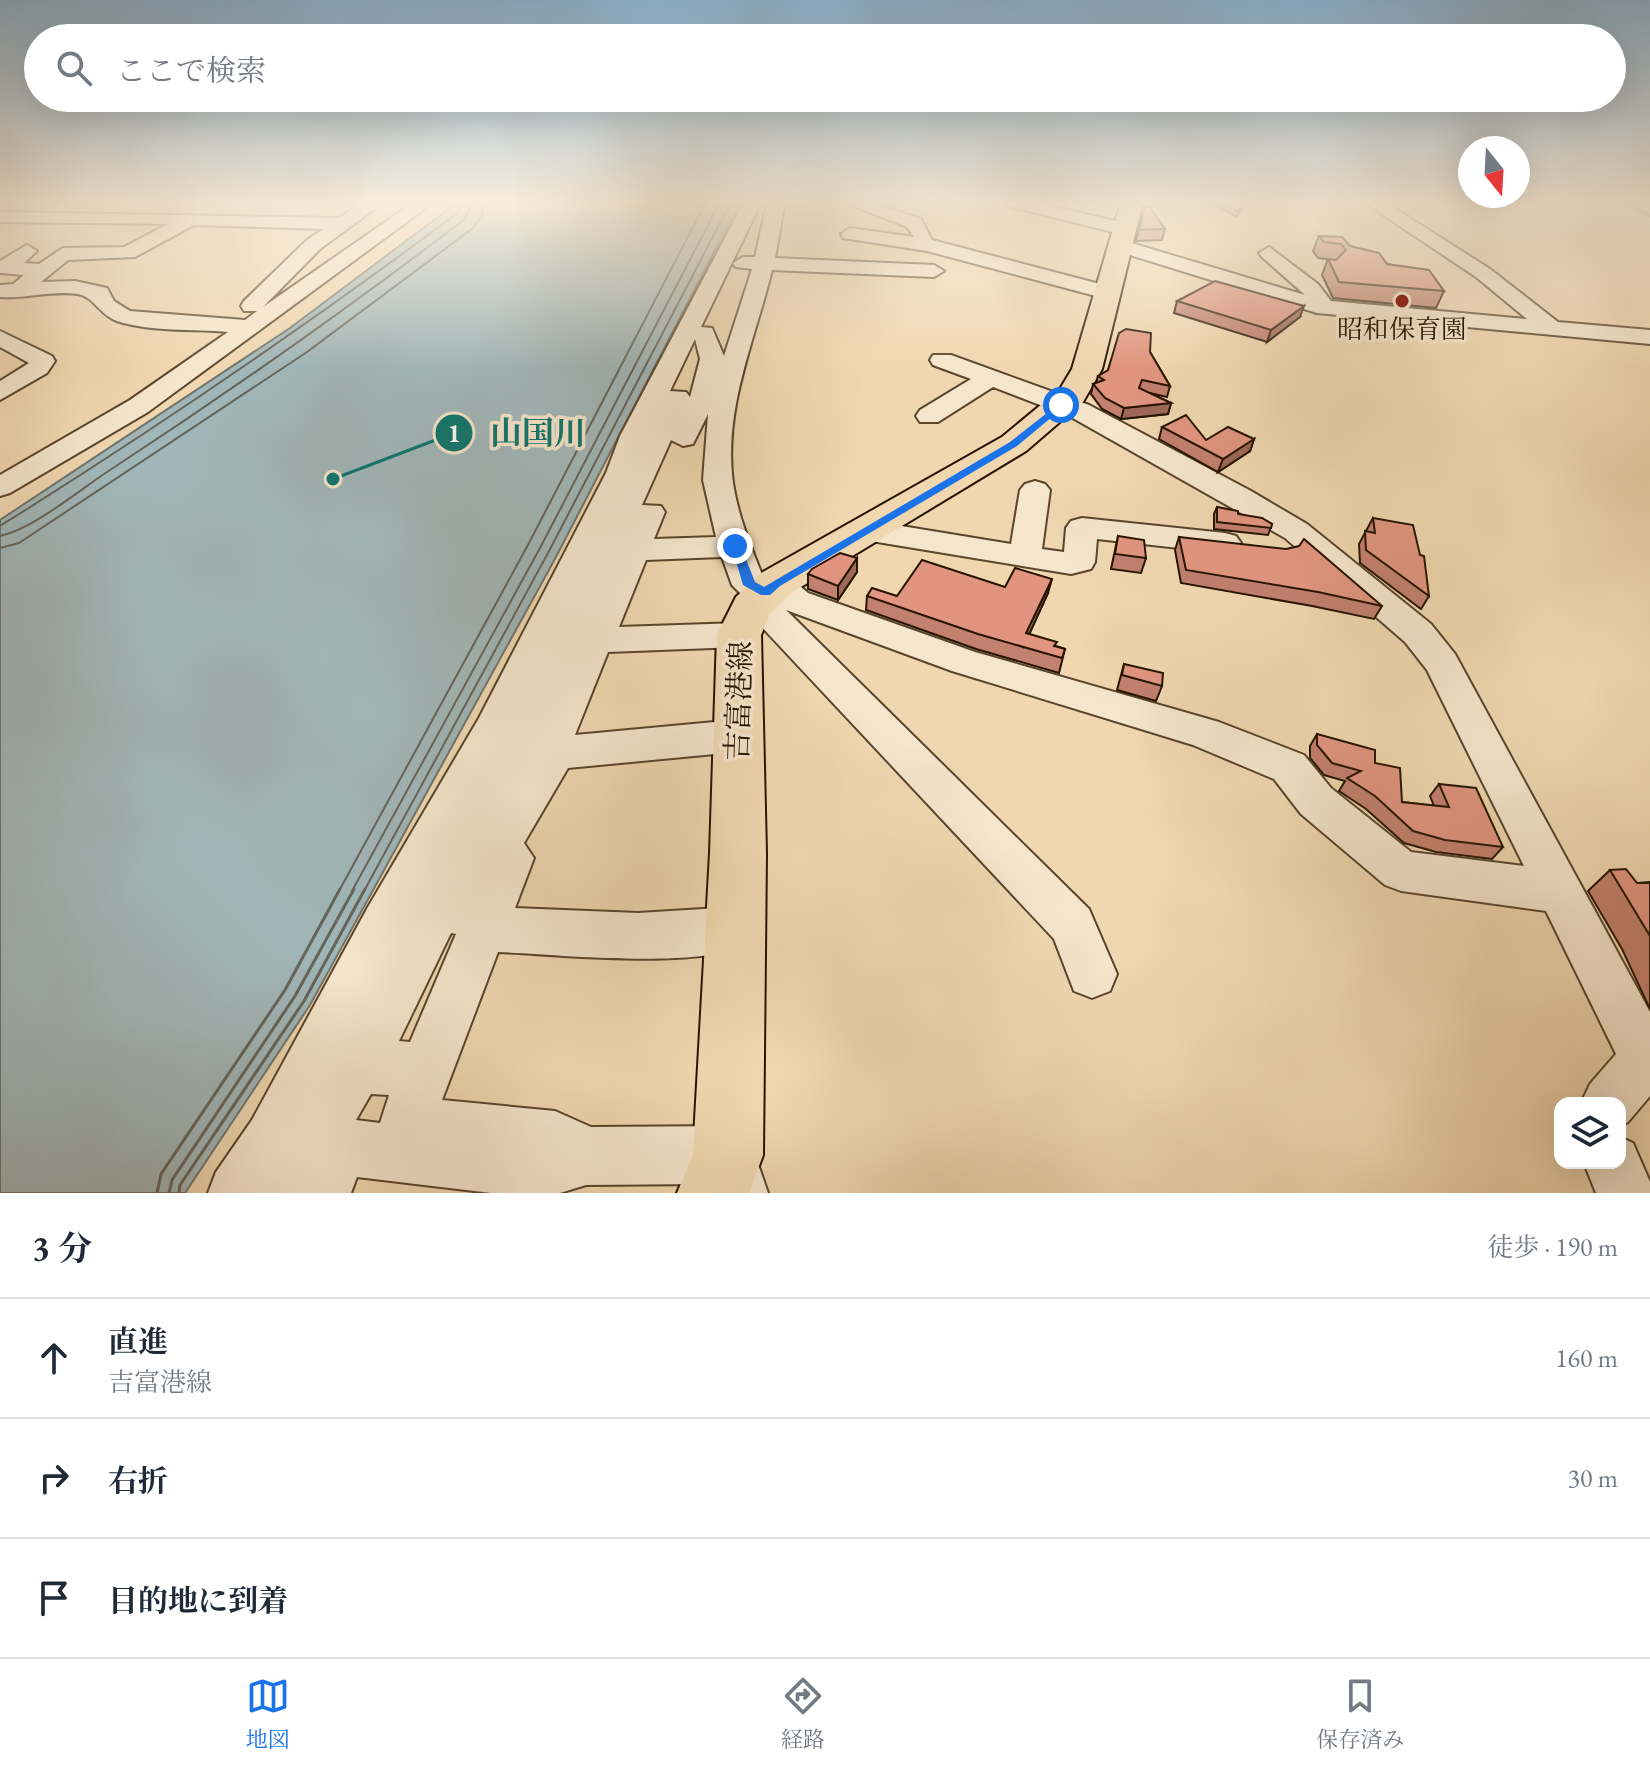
<!DOCTYPE html>
<html lang="ja">
<meta charset="utf-8">
<style>
body{margin:0;font-family:"EB Garamond","Noto Serif JP",serif;background:#f2f2f3;color:#1f2937}
.controls{position:absolute;right:24px;bottom:24px;display:grid;overflow:hidden;border-radius:16px;box-shadow:0 8px 32px #0002}
.controls button{width:72px;height:72px;display:grid;place-items:center;padding:0;border:0;border-bottom:2px solid #e0e1e3;background:#fff;color:#1f2937;font:40px sans-serif}
.compass{position:absolute;left:1458px;top:136px;width:72px;height:72px;border-radius:50%;background:#fff;box-shadow:0 8px 32px #0002;rotate:162deg}
.stop{position:absolute;width:24px;height:24px;margin:-18px;border:6px solid #1a73e8;border-radius:50%;background:#fff}
.stop.end{background:#1a73e8;border-color:#fff;box-shadow:0 2px 8px #0008}
.list{margin:0;padding:0;list-style:none}
h2{display:flex;justify-content:space-between;align-items:center;height:104px;margin:0;padding:0 32px;font-size:34px}
h2 small{font-size:26px;font-weight:400;color:#747a83}
.list li{display:grid;grid-template-columns:52px 1fr auto;gap:24px;align-items:center;box-sizing:border-box;height:120px;padding:0 32px;border-top:2px solid #e0e1e3}
.list b{display:block;font-size:30px;white-space:nowrap}
.list p{margin:0;font-size:26px;white-space:nowrap;color:#747a83}
.list em{font-size:26px;font-style:normal;color:#747a83}
.icon{flex:none;width:44px;height:44px;fill:none;stroke:currentColor;stroke-width:2;stroke-linecap:round;stroke-linejoin:round}
.map{position:relative;flex:none;width:1650px;height:1193px;overflow:hidden}
.search{position:absolute;background:#fff;box-shadow:0 8px 32px #0002;left:24px;right:24px;top:24px;height:88px;display:flex;align-items:center;gap:20px;box-sizing:border-box;padding:0 28px;border-radius:44px;color:#747a83;font-size:30px}
.sheet{height:464px;background:#fff}
nav{display:flex;justify-content:space-around;align-items:center;box-sizing:border-box;height:112px;border-top:2px solid #e0e1e3;background:#fff;font-size:22px;color:#747a83}
nav a{display:grid;justify-items:center;gap:4px}
nav .on{color:#1a73e8}
.map>svg:first-child{display:block}
</style>
<div class="map">
<svg width="1650" height="1193" viewBox="0 0 1650 1193">
<rect width="100%" height="100%" fill="#f0d7b0"/>
<filter id="stains"><feTurbulence type="fractalNoise" baseFrequency=".0025" numOctaves="4"/><feColorMatrix values="0 0 0 0 .2 0 0 0 0 .09 0 0 0 0 .02 0 0 0 .5 -.17"/></filter>
<radialGradient id="worn" r=".72"><stop offset=".6" stop-color="#630" stop-opacity="0"/><stop offset="1" stop-color="#630" stop-opacity=".3"/></radialGradient>
<polygon fill="#a1b6b8" stroke="#70756e" stroke-width="2" points="458,202 740,202 556,557 310,1005 185,1193 0,1193 0,520 290,328"/>
<g fill="none" stroke-linecap="round" stroke-linejoin="round">
<g stroke="#64655c" stroke-width="2">
<path d="M0,526C160,426 308,325 459,212L462,202"/>
<path d="M0,536C35,528 79,490 110,470C231,391 350,307 465,219L472,202"/>
<polyline points="0,548 19,543 307,352 473,228 482,215 484,202"/>
<polyline points="339,891 529,543 706,202"/>
<polyline points="352,891 540,548 720,202"/>
<polyline points="364,891 548,553 731,202"/>
</g>
<g stroke="#64655c" stroke-width="3">
<polyline points="157,1193 161,1174 285,990 340,889"/>
<polyline points="169,1193 172,1180 295,996 354,889"/>
<polyline points="179,1193 180,1185 304,1001 365,889"/>
</g>
<polyline stroke="#70756e" stroke-width="4" points="1620,202 1650,215"/>
<defs>
<g id="minor">
<path d="M364,202H384L320,249L263,307L414,202H434L148,412L10,493L0,496V475L130,400L228,332C193,329 150,332 117,321C100,315 94,297 78,294C52,290 24,299 0,297V285L13,284L24,275L0,273V261L27,245L37,251L24,263L39,264L63,248L124,247L168,224L0,222V212L339,218ZM194,225L323,229L306,241L244,301L241,306L244,311H257L245,320L130,311L114,301L107,288L75,281L41,282L68,260L135,257Z"/>
<path d="M744,202H779L784,207L775,258L934,265L944,271L934,277L772,270C755,340 723,409 733,483C738,516 751,547 763,577C782,567 793,580 808,593L975,652L1219,722L1304,755L1331,788L1411,852L1524,866L1427,670L1405,642L1285,538L1071,417L993,387L938,422H920L916,416L920,410L971,379L933,365L930,360L933,355H951L1089,405L1251,491L1307,524L1431,624L1455,654L1650,1012V1096L1628,1122L1620,1126V1103H1581L1590,1084L1616,1054L1546,911L1401,891L1385,885L1301,814L1274,779L1193,745L952,671L786,610L1089,909L1117,974L1110,991L1092,998L1074,991L1054,939L745,609L740,601L743,596L732,585L722,557L646,560L619,627L739,623L752,626L757,635L752,644L739,647L608,652L575,735L736,720L750,725L756,736L750,747L736,752L568,768L524,843L534,858L515,908L638,913L736,907L753,913L760,929L753,945C690,969 567,955 498,952L442,1100L555,1111L591,1127L728,1126L748,1135L768,1193H710L707,1184L586,1185L560,1193H491L357,1177L351,1193H208L216,1172L252,1120L368,907L479,718L606,473L620,436ZM761,203L766,208L755,257H743L733,263L736,267L752,269L724,356L712,328L701,327ZM695,339L700,359L690,397L686,392L670,391ZM708,414L703,480L716,537L654,539L665,512L661,506L642,505L671,440L683,446L693,444ZM451,933L456,934L410,1042L399,1041ZM371,1094L389,1095L380,1123L356,1120Z"/>
<polygon points="843,202 868,202 921,219 932,240 1115,288 1118,293 1107,299 927,251 843,238 841,234 850,228 914,237 907,227"/>
<polygon points="1005,202 1034,202 1132,225 1134,229 1125,235 1008,206"/>
<polygon points="1364,202 1385,202 1490,269 1558,322 1650,330 1650,344 1317,313 1114,250 1111,246 1114,242 1128,242 1305,295 1262,257 1259,253 1269,247 1318,284 1331,301 1527,319 1476,277"/>
<polygon points="0,331 52,356 55,361 47,373 0,400 0,381 29,363 0,347"/>
<polygon points="1035,481 1045,484 1050,490 1042,549 1064,552 1066,528 1071,521 1082,518 1225,533 1236,536 1241,543 1236,550 1225,553 1097,539 1095,562 1091,569 1071,574 865,540 854,537 849,530 854,523 865,520 1011,544 1020,490 1025,484"/>
<polygon points="1620,1137 1633,1143 1650,1182 1650,1193 1596,1193 1584,1163 1620,1163"/>
</g>
<polygon id="major" points="1121,202 1143,202 1102,369 1083,402 1026,451 791,593 770,614 761,635 766,853 763,1155 749,1193 677,1193 693,1155 710,853 717,635 736,597 761,573 1002,437 1060,389 1072,369"/>
</defs>
<use href="#minor" stroke="#58452c" stroke-width="4"/>
<use href="#major" stroke="#261400" stroke-width="4"/>
<use href="#minor" fill="#f5e5cc" fill-rule="evenodd"/>
<use href="#major" fill="#f0d7b0" fill-rule="evenodd"/>
</g>
<g fill="#c2806e" stroke="#261400" stroke-width="2">
<polygon points="1146,202 1165,229 1162,240 1136,241"/>
<polygon points="1213,202 1242,202 1242,209 1236,217"/>
<polygon points="1319,236 1350,246 1444,291 1436,308 1333,298 1322,275 1328,259 1332,260 1318,258 1313,251"/>
<polygon points="1177,301 1300,317 1267,342 1174,313"/>
<polygon points="1150,352 1170,386 1167,397 1150,393 1171,403 1168,414 1121,419 1102,409 1091,394 1093,384 1096,383 1098,376"/>
<polygon points="1162,427 1206,440 1254,439 1250,451 1218,472 1159,439"/>
<polygon points="1217,507 1272,524 1268,535 1214,529 1214,514"/>
<polygon points="1373,518 1429,596 1421,609 1360,563 1359,544"/>
<polygon points="1118,536 1146,558 1141,573 1111,569"/>
<polygon points="1179,537 1382,606 1374,619 1312,606 1181,583 1175,550"/>
<polygon points="857,558 857,572 838,600 808,589 808,574"/>
<polygon points="1005,587 1048,593 1029,634 1056,646 1065,649 1059,673 976,649 866,610 867,596 897,596"/>
<polygon points="1124,664 1162,686 1156,701 1117,690"/>
<polygon points="1317,734 1375,763 1402,802 1434,806 1430,796 1439,784 1503,847 1492,859 1436,852 1404,843 1366,809 1339,791 1345,781 1324,775 1310,758 1310,746"/>
<polygon points="1610,870 1637,883 1650,882 1650,1009 1622,949 1588,891"/>
</g>
<g fill="#9e685a" stroke="#261400" stroke-width="2">
<polygon points="1304,306 1300,317 1267,342 1271,330"/>
<polygon points="1171,403 1168,414 1121,419 1124,408"/>
<polygon points="1254,439 1250,451 1218,472 1223,459"/>
<polygon points="857,558 857,572 838,600 838,586"/>
<polygon points="1052,579 1048,593 1023,648 1026,633"/>
</g>
<g fill="#e19580" stroke="#261400" stroke-width="2">
<polygon points="1146,202 1165,229 1139,230"/>
<polygon points="1222,202 1242,202 1244,204 1238,211"/>
<polygon points="1319,236 1342,237 1350,246 1379,253 1387,264 1429,270 1444,291 1339,282 1328,259 1336,260 1346,250 1341,244 1324,242"/>
<polygon points="1215,281 1304,306 1271,330 1177,301"/>
<polygon points="1126,329 1151,333 1150,352 1170,386 1142,380 1139,388 1171,403 1124,408 1105,398 1093,384 1104,380 1098,376 1108,370 1119,333"/>
<polygon points="1186,415 1206,440 1228,427 1254,439 1223,459 1162,427"/>
<polygon points="1217,507 1238,511 1238,514 1262,518 1272,524 1271,528 1217,522"/>
<polygon points="1373,518 1413,525 1420,555 1424,556 1429,596 1366,550 1365,531 1375,533"/>
<polygon points="1118,536 1144,540 1146,558 1115,554"/>
<polygon points="1179,537 1286,549 1299,546 1304,539 1382,606 1318,592 1186,570"/>
<polygon points="840,553 857,558 838,586 808,574 812,569"/>
<polygon points="922,560 1005,587 1015,568 1052,579 1026,633 1057,642 1054,646 1065,649 1062,658 978,634 867,596 872,588 897,596"/>
<polygon points="1124,664 1163,673 1162,686 1122,675"/>
<polygon points="1317,734 1375,750 1375,763 1400,768 1402,802 1449,807 1439,784 1476,788 1503,847 1445,840 1413,831 1375,796 1347,778 1361,771 1332,763 1317,745"/>
<polygon points="1626,869 1637,883 1650,883 1650,936 1610,870"/>
</g>
<linearGradient id="sky" x2="0" y2="1"><stop stop-color="#8bb5d5"/><stop offset="0.55" stop-color="#f8eddb"/><stop offset="1" stop-color="#f8eddb" stop-opacity="0"/></linearGradient>
<rect width="1650" height="369" fill="url(#sky)"/>
<polygon fill="#1a73e8" points="1061,402 1064,407 1017,446 780,586 770,595 761,595 743,585 731,544 740,544 755,582 764,587 1010,442"/>
<circle fill="#8f2418" stroke="#f5e5cc" stroke-width="3" cx="1402" cy="301" r="8"/>
<g text-anchor="middle" stroke-width="7" stroke-linejoin="round" paint-order="stroke">
<g font-size="26" fill="#261400" stroke="#f5e5cc">
<text x="1402" y="338">昭和保育園</text>
</g>
<g font-size="30" fill="#261400" stroke="#f5e5cc">
<text transform="translate(739 701) rotate(-88)" y="10">吉富港線</text>
</g>
</g>
<path fill="none" stroke="#0f766e" stroke-width="3" d="M333 479L454 433"/>
<g fill="#0f766e" stroke="#f5e5cc" stroke-width="3">
<circle cx="333" cy="479" r="8"/>
<circle cx="454" cy="433" r="20"/>
</g>
<g font-size="24" text-anchor="middle" font-weight="bold" fill="#fff">
<text x="454" y="442">1</text>
</g>
<g font-size="32" text-anchor="middle" font-weight="bold" fill="#0f766e" stroke="#f5e5cc" stroke-width="7" stroke-linejoin="round" paint-order="stroke">
<text x="538" y="444">山国川</text>
</g>
<rect width="100%" height="100%" filter="url(#stains)"/>
<rect width="100%" height="100%" fill="url(#worn)"/>
</svg>
<div class="controls">
<button><svg class="icon" aria-label="layers" viewBox="0 0 24 24"><path d="M12 4l9 5-9 5-9-5zM3 14l9 5 9-5"/></svg></button>
</div>
<svg class="compass" viewBox="-18 -18 36 36"><path d="M0-13l5 13h-10z" fill="#e53935"/><path d="M0 13l5-13h-10z" fill="#747a83"/></svg>
<div class="stop" style="left:1061px;top:405px"></div>
<div class="stop end" style="left:735px;top:546px"></div>
<div class="search"><svg class="icon" aria-label="search" viewBox="0 0 24 24"><circle cx="10" cy="10" r="6"/><path d="M15 15l6 6"/></svg>ここで検索</div>
</div>
<section class="sheet">
<h2>3 分<small>徒歩 · 190 m</small></h2>
<ul class="list">
<li><svg class="icon" aria-label="ahead" viewBox="0 0 24 24"><path d="M12 20V5M6 11l6-6 6 6"/></svg><div><b>直進</b><p>吉富港線</p></div><em>160 m</em></li>
<li><svg class="icon" aria-label="right" viewBox="0 0 24 24"><path d="M7 20v-9h11M14 6l5 5-5 5"/></svg><div><b>右折</b></div><em>30 m</em></li>
<li><svg class="icon" aria-label="arrive" viewBox="0 0 24 24"><path d="M6 21V4h12l-3 4 3 4H6"/></svg><div><b>目的地に到着</b></div></li>
</ul>
</section>
<nav>
<a class="on"><svg class="icon" aria-label="map" viewBox="0 0 24 24"><path d="M3 6l6-2 6 2 6-2v14l-6 2-6-2-6 2zM9 4v14M15 6v14"/></svg>地図</a>
<a><svg class="icon" aria-label="directions" viewBox="0 0 24 24"><path d="M12 3l9 9-9 9-9-9zM9 14v-3h6M13 9l2 2-2 2"/></svg>経路</a>
<a><svg class="icon" aria-label="saved" viewBox="0 0 24 24"><path d="M7 4h10v16l-5-4-5 4z"/></svg>保存済み</a>
</nav>
